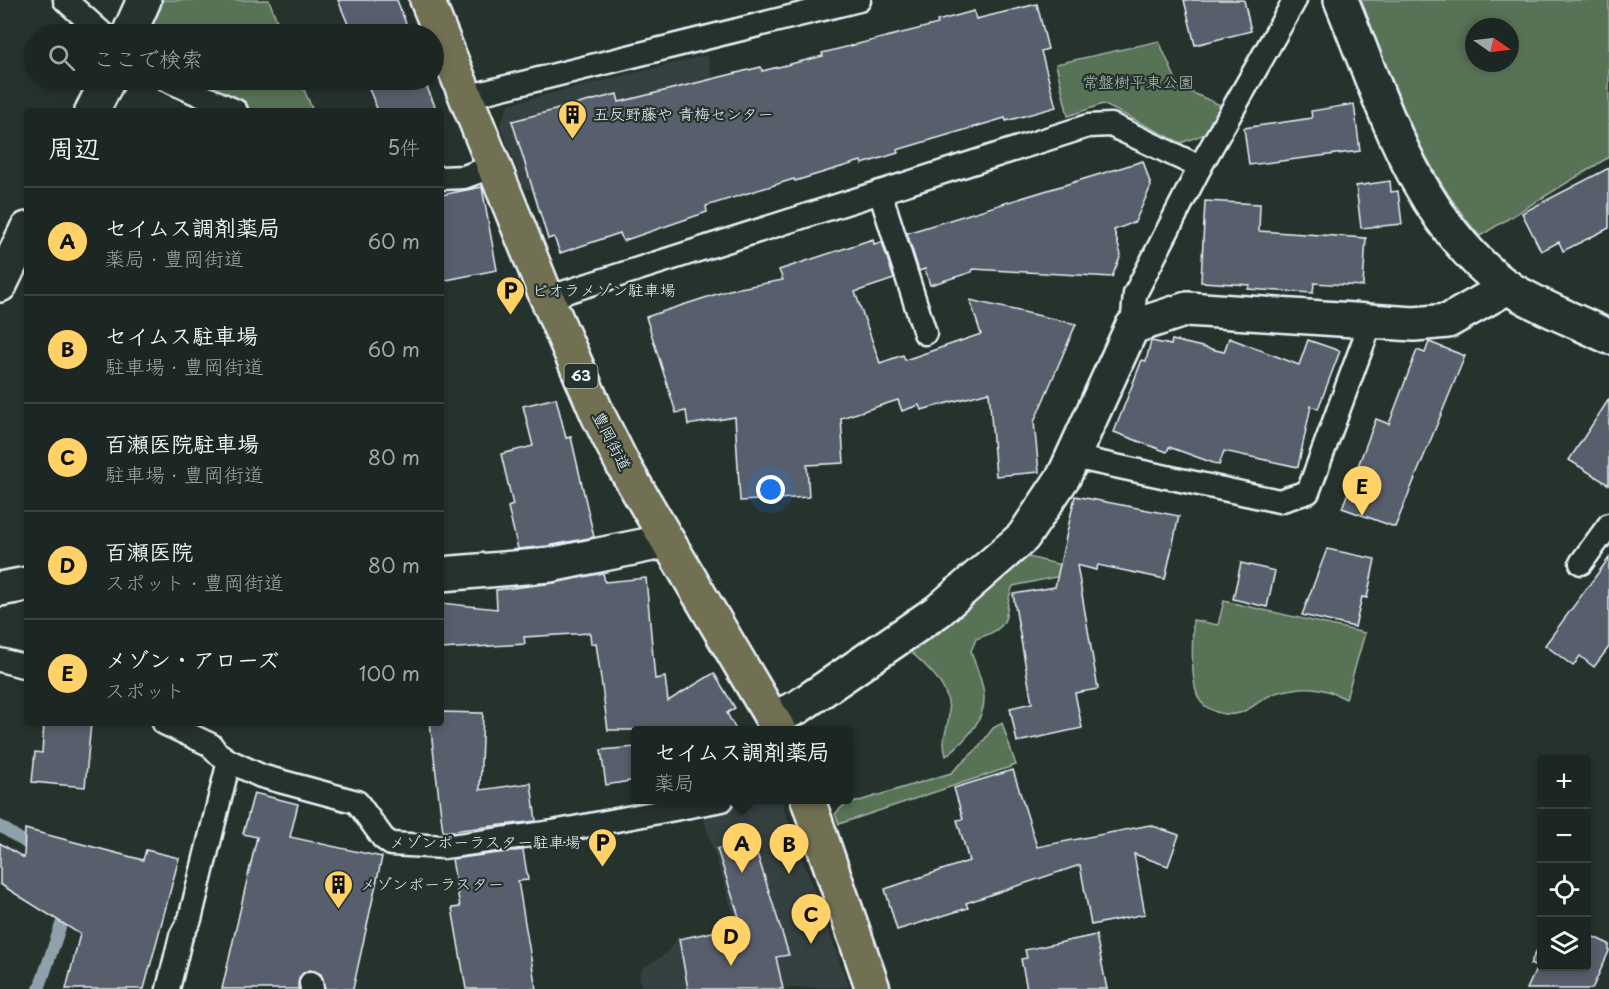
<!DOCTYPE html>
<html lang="ja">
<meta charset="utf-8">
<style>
body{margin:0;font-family:"Playpen Sans","Klee One",sans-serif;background:#29322f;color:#f1f3f6}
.controls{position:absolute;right:18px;bottom:18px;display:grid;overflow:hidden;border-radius:6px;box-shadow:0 3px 9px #0003}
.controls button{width:54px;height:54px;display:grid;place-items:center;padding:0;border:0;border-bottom:2px solid #3a4340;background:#1c2622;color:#f1f3f6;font:30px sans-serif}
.compass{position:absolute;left:1465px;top:18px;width:54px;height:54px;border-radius:50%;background:#1c2622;box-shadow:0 3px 9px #0003;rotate:104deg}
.you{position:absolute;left:771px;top:490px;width:21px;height:21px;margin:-15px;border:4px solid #fff;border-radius:50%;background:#1a73e8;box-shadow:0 0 0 9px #1a73e833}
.badge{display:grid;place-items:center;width:39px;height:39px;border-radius:50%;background:#ffd166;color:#111;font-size:20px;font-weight:700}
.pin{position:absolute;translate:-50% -50px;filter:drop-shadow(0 2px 3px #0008)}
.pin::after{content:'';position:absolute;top:32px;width:21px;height:18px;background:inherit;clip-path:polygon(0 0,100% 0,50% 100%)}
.popup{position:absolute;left:631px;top:726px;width:222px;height:78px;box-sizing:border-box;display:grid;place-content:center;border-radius:6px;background:#1c2622;filter:drop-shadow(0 2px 4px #0005);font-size:20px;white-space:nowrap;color:#a0a5a5}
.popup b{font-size:22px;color:#f1f3f6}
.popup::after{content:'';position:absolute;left:50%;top:100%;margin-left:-12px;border:12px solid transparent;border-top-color:#1c2622}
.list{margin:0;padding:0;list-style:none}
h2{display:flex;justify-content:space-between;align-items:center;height:78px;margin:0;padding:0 24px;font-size:26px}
h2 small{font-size:20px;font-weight:400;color:#a0a5a5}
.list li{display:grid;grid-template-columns:39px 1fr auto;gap:18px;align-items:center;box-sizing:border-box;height:108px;padding:0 24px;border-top:2px solid #3a4340}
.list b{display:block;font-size:22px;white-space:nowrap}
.list p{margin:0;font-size:20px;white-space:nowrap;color:#a0a5a5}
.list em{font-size:20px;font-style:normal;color:#a0a5a5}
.icon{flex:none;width:33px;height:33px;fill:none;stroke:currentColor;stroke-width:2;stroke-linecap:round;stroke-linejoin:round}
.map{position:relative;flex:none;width:1609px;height:989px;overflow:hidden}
.search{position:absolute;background:#1c2622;box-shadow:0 3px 9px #0003;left:24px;top:24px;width:420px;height:66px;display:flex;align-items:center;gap:15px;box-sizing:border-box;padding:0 21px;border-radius:33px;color:#a0a5a5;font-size:22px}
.panel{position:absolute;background:#1c2622;box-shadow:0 3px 9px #0003;left:24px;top:108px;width:420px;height:618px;border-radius:6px}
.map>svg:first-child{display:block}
</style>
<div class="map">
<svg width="1609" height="989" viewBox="0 0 1609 989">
<rect width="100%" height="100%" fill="#26332d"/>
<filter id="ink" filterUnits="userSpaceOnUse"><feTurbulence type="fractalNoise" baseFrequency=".0167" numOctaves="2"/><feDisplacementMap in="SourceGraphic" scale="12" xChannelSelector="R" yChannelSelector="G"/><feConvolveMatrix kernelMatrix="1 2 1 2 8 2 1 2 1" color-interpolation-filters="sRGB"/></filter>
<g filter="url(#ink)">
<g fill="#354040">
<polygon points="707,55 729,139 525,190 500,125 509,104"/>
<polygon points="760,800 781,800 849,987 643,989 639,976 643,968 666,954 678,937 737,925 702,814"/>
</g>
<g fill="#597257" stroke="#a0b2a8" stroke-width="1.5" fill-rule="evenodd">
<polygon points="156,0 269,0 282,34 141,34"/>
<path d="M1361,0H1609V157L1480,236C1421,170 1393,81 1361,0ZM1474,27H1510V63H1474Z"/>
<polygon points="1159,41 1179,87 1225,107 1205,134 1181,143 1103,104 1068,116 1056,64"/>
<polygon points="185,80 300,80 313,111 253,111"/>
<path d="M1020,555L1070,567V574L1013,586C1000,616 1018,625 976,639L971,651C975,665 984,683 984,697C985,722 964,742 946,756C940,734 950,728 949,709C947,681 925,666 907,648Z"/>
<path d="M1224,601L1365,633L1346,699C1321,686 1306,685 1279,692C1255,698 1247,722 1216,712C1207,708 1200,704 1197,694C1190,672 1193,643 1193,620L1218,625Z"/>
<polygon points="1002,723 1016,765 839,824 835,814 843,806 951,773 979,747 993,728"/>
</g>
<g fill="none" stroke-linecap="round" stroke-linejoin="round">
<g stroke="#8fa1aa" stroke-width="12">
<polyline points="0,826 37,850"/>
<polyline points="39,989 67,907"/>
</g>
</g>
<g fill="#585f6c" stroke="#e8f1f8" stroke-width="1.5">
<polygon points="338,0 397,0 410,34 352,34"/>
<polygon points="1184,0 1244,0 1251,31 1195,45"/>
<polygon points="1037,4 1048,49 1041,51 1056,107 1006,121 1005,118 897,150 898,153 862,164 861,161 795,181 794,179 706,206 707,212 623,241 620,233 560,253 554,237 548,239 512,121 617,94 619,102 761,67 762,71 823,56 822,53 938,24 937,21 974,11 976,19"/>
<polygon points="378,80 424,80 437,111 378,111 367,84"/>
<polygon points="1354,104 1360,151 1249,165 1244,128 1312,118 1311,111"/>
<polygon points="1143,161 1151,186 1135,222 1114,230 1121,255 1112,277 973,269 972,272 930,285 925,269 919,271 907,233"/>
<polygon points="1609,168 1609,228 1563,251 1559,242 1541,251 1522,213"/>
<polygon points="1390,181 1391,192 1398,191 1402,224 1361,228 1356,186"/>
<polygon points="482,187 497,270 441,281 441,195"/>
<polygon points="1205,201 1260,204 1259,231 1366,238 1363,286 1314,283 1313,293 1248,289 1250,285 1201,282"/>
<polygon points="873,239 874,244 882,242 894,279 855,292 880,363 903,355 905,360 981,334 970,300 1076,324 1034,422 1039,472 996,476 989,392 921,410 919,405 902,411 898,400 841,418 844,463 807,465 809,497 740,501 735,417 688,425 686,411 676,413 646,317 729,290 783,280 779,270"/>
<polygon points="1229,338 1299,365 1308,340 1340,351 1318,409 1311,406 1298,467 1224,451 1219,465 1169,447 1167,452 1114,432 1142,360 1146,361 1151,341 1171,345 1172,340 1224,352"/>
<polygon points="1429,342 1465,356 1395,527 1342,508 1376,419 1389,424 1417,350 1425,353"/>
<polygon points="556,398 566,438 571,437 594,537 547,546 518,549 508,507 513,505 501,454 533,446 523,406"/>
<polygon points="1609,399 1609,485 1569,460"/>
<polygon points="1075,496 1179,516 1165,579 1098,565 1096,570 1077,565 1098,689 1075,693 1082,728 1017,742 1010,708 1032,703 1013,594 1055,587"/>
<polygon points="1327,549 1375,559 1367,598 1362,597 1355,627 1302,615"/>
<polygon points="1609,558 1609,647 1594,667 1580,656 1573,666 1545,645"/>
<polygon points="1241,563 1275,571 1267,607 1233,599"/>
<polygon points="603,573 605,582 646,578 655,679 665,677 668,701 714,673 735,708 727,713 736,730 608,730 596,643 591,644 590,633 524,637 525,644 441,649 441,603 497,609 496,590 554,583"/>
<polygon points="441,712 483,713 480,790 531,783 536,821 443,832 430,723 441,723"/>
<polygon points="44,723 91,723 85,787 32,782 35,752 42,753"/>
<polygon points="636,747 636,780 606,785 601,750"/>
<polygon points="1013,770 1037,847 1150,825 1179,835 1168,866 1134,854 1145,914 1091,925 1080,865 966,903 968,908 897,930 885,889 969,861 957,820 963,819 954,788"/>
<polygon points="254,793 298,804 290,837 382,857 353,989 325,989 321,974 309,970 299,978 298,989 222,989 257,837 243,834"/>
<polygon points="25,829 143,860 146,850 179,858 144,989 66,989 80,934 0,884 0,843 24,858"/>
<polygon points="746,839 749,849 755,847 789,955 776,957 783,989 688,989 679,939 742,926 717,849"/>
<polygon points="523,850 528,880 518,881 536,989 466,989 452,908 460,907 452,859"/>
<polygon points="1587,934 1609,944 1609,951 1592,989 1527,989 1537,967 1530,964 1542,940 1542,966 1587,966"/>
<polygon points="1096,935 1107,989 1027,989 1021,959 1027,958 1025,950"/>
</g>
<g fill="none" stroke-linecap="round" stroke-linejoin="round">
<defs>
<g id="lane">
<polyline points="65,0 103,34"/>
<polyline points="167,80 236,111"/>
<polyline points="466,97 859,0"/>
<polyline points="441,178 464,177 494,166"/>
<polyline points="880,192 925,333"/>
<polyline points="547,298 1088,126 1111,125 1200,167"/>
<polyline points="1132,327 1135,294 1200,167 1295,0"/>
<polyline points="1073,457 1279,501 1308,492 1371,322"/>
<polyline points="1581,563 1609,525"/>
<polyline points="0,660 27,667"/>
<polyline points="164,723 211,745 216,752 229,761 261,776 357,802 383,838 391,844 444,847 553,832 722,800"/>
<polyline points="311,983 312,989"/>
<polyline points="168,989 181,936 190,919 229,761"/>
</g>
<g id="street">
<path d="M1341,0C1382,100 1415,219 1506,286C1532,304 1579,322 1609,337"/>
<polyline points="129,34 144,0"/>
<polyline points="92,111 108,80"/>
<polyline points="0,285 27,229"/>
<polyline points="441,574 550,565 667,541"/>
<polyline points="0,589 27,584"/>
<polyline points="774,718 798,707 938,611 1023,537 1064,476 1132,327 1187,309 1414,324 1448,321 1508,287"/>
</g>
<g id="primary">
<polyline points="427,0 547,298 598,415 623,465 779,730"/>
<polyline points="808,800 873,989"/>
</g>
</defs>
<use href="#lane" stroke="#e8f1f8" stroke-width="27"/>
<use href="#street" stroke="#e8f1f8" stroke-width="38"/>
<use href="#primary" stroke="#e8f1f8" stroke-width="38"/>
<use href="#lane" stroke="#26332d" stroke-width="22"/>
<use href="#street" stroke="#26332d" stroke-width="33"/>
<use href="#primary" stroke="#716f52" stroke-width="33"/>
</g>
</g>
<defs>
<symbol id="building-pin" viewBox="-11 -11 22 30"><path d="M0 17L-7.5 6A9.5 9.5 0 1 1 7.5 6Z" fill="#ffd166" stroke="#26332d"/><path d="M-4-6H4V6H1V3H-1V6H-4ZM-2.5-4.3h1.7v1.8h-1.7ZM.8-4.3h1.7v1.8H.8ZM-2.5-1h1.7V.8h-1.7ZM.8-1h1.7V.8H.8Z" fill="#111"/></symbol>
<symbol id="parking-pin" viewBox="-11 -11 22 30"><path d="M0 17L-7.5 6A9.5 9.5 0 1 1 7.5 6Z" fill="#ffd166" stroke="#26332d"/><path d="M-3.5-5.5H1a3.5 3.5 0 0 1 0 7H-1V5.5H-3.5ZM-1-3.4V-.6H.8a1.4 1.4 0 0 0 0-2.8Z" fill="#111"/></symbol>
</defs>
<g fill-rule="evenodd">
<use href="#building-pin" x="556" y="98" width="33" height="45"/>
<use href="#parking-pin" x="494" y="274" width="33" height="45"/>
<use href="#parking-pin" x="586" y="826" width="33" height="45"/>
<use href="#building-pin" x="322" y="868" width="33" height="45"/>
</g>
<g text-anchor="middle" stroke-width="4.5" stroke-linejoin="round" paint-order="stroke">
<rect fill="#26332d" stroke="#aeb8bb" stroke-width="1.5" x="564.5" y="364" width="33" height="24" rx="4.5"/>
<g font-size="15" font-weight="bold" fill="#e8f1f8">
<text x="581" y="381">63</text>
</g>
<g font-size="16" fill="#afbeb8" stroke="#26332d">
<text x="1138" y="88">常盤樹平東公園</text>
</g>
<g font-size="16" fill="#e8f1f8" stroke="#26332d" text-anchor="start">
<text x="593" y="120">五反野藤や 青梅センター</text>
<text x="532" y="296">ビオラメゾン駐車場</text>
<text x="581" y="848" text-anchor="end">メゾンポーラスター駐車場</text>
<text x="360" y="890">メゾンポーラスター</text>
</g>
<g font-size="16" fill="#e8f1f8" stroke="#26332d">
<text transform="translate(612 441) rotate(63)" y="6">豊岡街道</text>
</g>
</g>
</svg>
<div class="controls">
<button>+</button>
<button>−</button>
<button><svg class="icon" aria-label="locate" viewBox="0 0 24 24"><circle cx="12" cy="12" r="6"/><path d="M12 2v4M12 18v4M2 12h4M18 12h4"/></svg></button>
<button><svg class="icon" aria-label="layers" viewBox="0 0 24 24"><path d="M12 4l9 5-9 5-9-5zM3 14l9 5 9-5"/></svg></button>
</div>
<svg class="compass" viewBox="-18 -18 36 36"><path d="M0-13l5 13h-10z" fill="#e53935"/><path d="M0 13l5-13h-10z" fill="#a0a5a5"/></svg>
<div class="you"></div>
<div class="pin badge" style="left:742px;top:873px">A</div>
<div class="popup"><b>セイムス調剤薬局</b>薬局</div>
<div class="pin badge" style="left:789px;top:874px">B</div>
<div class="pin badge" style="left:811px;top:944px">C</div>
<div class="pin badge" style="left:731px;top:966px">D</div>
<div class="pin badge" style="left:1362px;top:516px">E</div>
<div class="search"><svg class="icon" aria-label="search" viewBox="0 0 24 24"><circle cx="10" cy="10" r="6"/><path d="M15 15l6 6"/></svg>ここで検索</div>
<section class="panel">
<h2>周辺<small>5件</small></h2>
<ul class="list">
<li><span class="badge">A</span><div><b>セイムス調剤薬局</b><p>薬局 · 豊岡街道</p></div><em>60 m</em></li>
<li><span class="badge">B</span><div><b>セイムス駐車場</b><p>駐車場 · 豊岡街道</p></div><em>60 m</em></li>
<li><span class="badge">C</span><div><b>百瀬医院駐車場</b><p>駐車場 · 豊岡街道</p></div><em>80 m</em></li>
<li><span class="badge">D</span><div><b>百瀬医院</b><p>スポット · 豊岡街道</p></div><em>80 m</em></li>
<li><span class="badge">E</span><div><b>メゾン・アローズ</b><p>スポット</p></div><em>100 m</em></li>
</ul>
</section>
</div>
